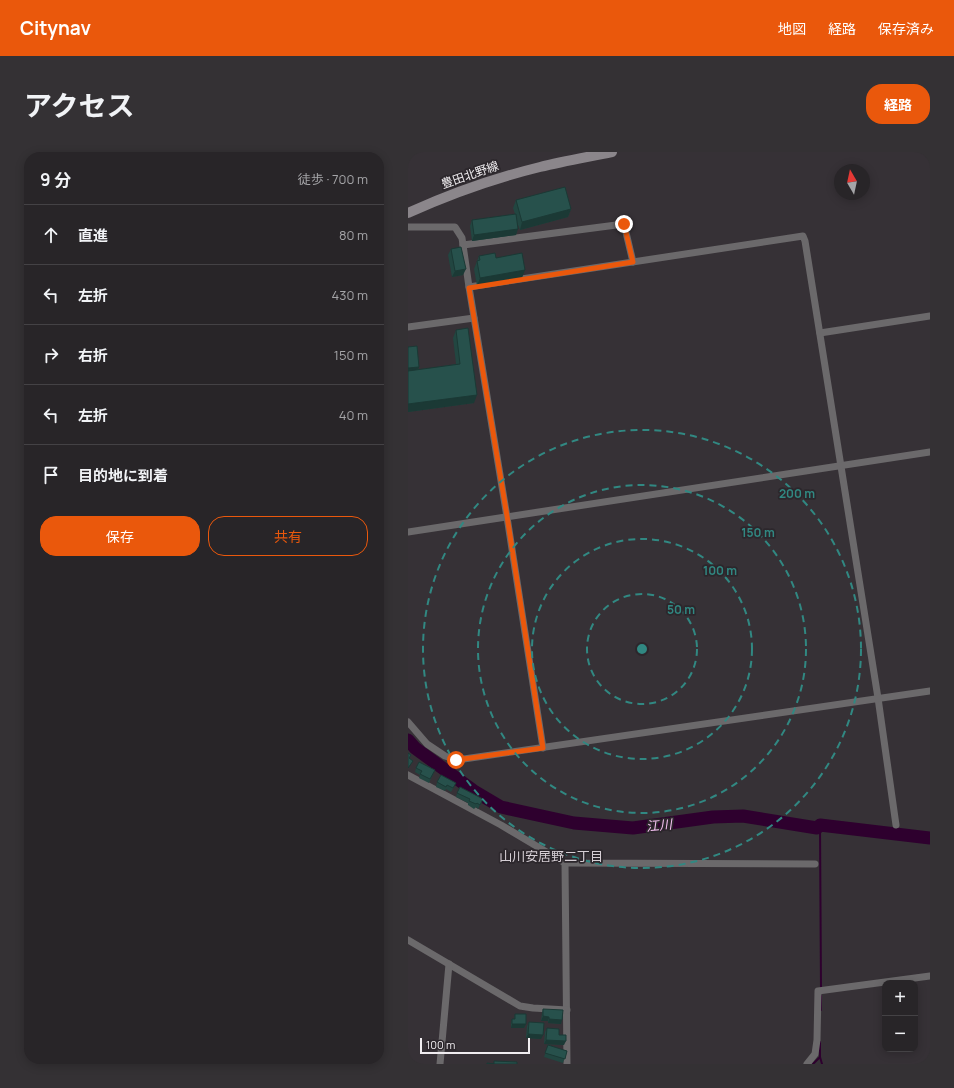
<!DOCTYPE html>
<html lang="ja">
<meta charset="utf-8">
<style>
body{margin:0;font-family:Manrope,"Noto Sans JP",sans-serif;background:#343134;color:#f1f3f6}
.controls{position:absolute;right:12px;bottom:12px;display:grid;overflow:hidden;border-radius:8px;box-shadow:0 2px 10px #0003}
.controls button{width:36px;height:36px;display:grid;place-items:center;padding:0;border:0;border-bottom:1px solid #444245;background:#282528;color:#f1f3f6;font:20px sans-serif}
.compass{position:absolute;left:426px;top:12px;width:36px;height:36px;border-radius:50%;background:#282528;box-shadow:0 2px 10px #0003;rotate:351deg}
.scale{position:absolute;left:12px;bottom:10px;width:110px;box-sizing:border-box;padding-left:4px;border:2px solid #f0edf0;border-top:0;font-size:11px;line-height:14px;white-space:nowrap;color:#f0edf0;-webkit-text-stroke:3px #2c272c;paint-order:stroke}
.stop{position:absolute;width:12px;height:12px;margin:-9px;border:3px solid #ea580c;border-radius:50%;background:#fff}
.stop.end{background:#ea580c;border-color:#fff;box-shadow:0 1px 4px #0008}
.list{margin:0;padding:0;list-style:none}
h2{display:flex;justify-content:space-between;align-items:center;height:52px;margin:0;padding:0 16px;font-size:17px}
h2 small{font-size:13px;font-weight:400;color:#a5a5a8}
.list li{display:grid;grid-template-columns:26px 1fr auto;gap:12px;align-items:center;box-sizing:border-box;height:60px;padding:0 16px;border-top:1px solid #444245}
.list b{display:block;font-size:15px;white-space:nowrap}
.list em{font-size:13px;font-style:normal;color:#a5a5a8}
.actions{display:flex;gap:8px;padding:12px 16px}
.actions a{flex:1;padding:9px 0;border:1px solid #ea580c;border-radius:16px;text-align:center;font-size:14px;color:#ea580c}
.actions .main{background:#ea580c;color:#fff}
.icon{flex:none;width:22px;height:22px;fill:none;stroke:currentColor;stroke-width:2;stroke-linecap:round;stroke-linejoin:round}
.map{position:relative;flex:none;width:522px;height:912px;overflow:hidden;border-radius:16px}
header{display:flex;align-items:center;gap:24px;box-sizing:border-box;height:56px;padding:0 20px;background:#ea580c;color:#fff}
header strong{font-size:19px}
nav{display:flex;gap:22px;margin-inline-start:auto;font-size:14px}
.intro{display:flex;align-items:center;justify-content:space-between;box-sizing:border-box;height:96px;padding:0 24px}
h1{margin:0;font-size:28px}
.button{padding:10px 18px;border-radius:16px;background:#ea580c;color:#fff;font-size:14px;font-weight:700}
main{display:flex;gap:24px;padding:0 24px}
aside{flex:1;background:#282528;border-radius:16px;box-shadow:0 2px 10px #0003}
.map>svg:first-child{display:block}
</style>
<header>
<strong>Citynav</strong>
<nav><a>地図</a><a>経路</a><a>保存済み</a></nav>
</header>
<div class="intro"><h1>アクセス</h1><a class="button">経路</a></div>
<main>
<aside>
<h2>9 分<small>徒歩 · 700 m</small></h2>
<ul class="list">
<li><svg class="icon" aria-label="ahead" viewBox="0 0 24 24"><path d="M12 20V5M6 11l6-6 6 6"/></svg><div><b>直進</b></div><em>80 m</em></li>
<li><svg class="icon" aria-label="left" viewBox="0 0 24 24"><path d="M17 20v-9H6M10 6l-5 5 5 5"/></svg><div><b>左折</b></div><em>430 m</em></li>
<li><svg class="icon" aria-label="right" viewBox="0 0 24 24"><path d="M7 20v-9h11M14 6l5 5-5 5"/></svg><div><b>右折</b></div><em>150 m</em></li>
<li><svg class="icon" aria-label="left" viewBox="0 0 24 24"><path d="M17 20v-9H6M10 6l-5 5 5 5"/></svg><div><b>左折</b></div><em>40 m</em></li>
<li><svg class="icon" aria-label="arrive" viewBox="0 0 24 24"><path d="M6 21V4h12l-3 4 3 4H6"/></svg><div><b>目的地に到着</b></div></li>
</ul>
<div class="actions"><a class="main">保存</a><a>共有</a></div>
</aside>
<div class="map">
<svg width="522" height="912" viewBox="0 0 522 912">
<rect width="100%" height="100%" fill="#363136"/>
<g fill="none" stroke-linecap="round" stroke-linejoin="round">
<g stroke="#2e002e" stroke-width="2">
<polyline points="412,673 413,838"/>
<polyline points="413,858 413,844"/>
<polyline points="412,905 412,890"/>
<polyline points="405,912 412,905 414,912"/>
</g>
<polyline stroke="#2e002e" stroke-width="13" points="0,588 7,596 66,639 93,655 166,671 225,676 305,665 335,664 409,676 412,673 522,686"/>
<g stroke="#6b696b" stroke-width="7">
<polyline points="0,75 47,75 54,86 61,135 99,365 135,596"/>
<polyline points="55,93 216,72 225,110"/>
<polyline points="61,135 395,84 397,89 470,546 488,673"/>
<polyline points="0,175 66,166"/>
<polyline points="412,181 522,164"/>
<polyline points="0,380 522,300"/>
<polyline points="0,570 19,592 37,604 49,608 522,539"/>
<polyline points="0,623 93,673 157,711 407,712"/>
<polyline points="157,711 159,912"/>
<polyline points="0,788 112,854 125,856 159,858"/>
<polyline points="32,912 41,812"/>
<polyline points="399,912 407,902 409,888 410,839 522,824"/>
</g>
<path stroke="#8b868b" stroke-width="10" d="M0,61C42,42 87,26 132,15C156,9 180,5 204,0"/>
</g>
<g fill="#224641">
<polygon points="108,48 163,57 160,65 112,78 109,70 108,83 64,89 62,74 64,68 107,62 105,56"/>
<polygon points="43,97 55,123 44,125 40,103"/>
<polygon points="71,104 88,106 114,126 69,134 66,117"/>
<polygon points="48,178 66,251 0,260 0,195 11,215 10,218 48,212 45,186"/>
<polygon points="8,616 27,618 21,631 11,626 12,623 7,620"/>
<polygon points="29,630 46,635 43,640 38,637 37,639 28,635"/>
<polygon points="49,641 75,647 70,657 68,655 66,657 60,653 60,651 48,645"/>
<polygon points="135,857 153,872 140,871 140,869 133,869 134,861"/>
<polygon points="107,862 118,872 116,876 103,876 103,871 104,867 106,867"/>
<polygon points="121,870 133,887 118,886 119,874"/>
<polygon points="139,876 156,893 136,892 137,880"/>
<polygon points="140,893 159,899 155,911 136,905"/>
</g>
<g fill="#1b3935">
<polygon points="163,57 160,65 112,78 114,70"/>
<polygon points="110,77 108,83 64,89 66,83"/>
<polygon points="58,117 55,123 44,125 47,119"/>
<polygon points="117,118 114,126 69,134 72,126"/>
<polygon points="11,215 9,221 0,222 0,216"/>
<polygon points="69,243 66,251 0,260 0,252"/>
<polygon points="135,864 141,865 140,869 133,869"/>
<polygon points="141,867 154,868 153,872 140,871"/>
<polygon points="104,872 118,872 116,876 103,876"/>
<polygon points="120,882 135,883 133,887 118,886"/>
<polygon points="138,888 158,889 156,893 136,892"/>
</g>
<g fill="#27514c" stroke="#1b3935">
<polygon points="157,35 163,57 114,70 108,48"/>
<polygon points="108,62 110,77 66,83 64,68"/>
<polygon points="53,95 58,117 47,119 43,97"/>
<polygon points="87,101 88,106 114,101 117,118 72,126 69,109 72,108 71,104"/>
<polygon points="60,176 69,243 0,252 0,219 52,212 48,178"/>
<polygon points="9,194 11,215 0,216 0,195"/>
<polygon points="0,601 3,603 1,606 5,609 0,616"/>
<polygon points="11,610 27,618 22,627 12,622 14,619 8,616"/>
<polygon points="33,623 48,631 45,636 39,633 38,635 29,630"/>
<polygon points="52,635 75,647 72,653 69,651 68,652 61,649 62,647 49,641"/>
<polygon points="135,857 155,858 154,868 141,867 141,865 135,864"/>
<polygon points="107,862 118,862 118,872 104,872 104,867 107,867"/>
<polygon points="121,870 136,871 135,883 120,882"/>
<polygon points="139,876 151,877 151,883 158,883 158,889 138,888"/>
<polygon points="140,893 159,899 157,907 137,901"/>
<polygon points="86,909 109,910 109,912 79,912 79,911 86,912"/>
</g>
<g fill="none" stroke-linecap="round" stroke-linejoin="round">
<polyline stroke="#ea580c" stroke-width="5" points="48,608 135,596 99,364 61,136 225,110 216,72"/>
</g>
<g fill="none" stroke="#318882" stroke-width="2" stroke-dasharray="7 5">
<circle cx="234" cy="497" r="55"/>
<circle cx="234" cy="497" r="110"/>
<circle cx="234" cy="497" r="164"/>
<circle cx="234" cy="497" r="219"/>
</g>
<g text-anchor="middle" stroke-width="3.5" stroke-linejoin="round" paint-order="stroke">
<g font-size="12" fill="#f0edf0" stroke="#2c272c">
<text transform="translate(62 23) rotate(-19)" y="4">豊田北野線</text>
</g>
<g font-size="13" font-style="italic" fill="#f9c3f6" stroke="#2c272c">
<text transform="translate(251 673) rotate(-6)" y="5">江川</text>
</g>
<g font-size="13" fill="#d6cfd5" stroke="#2c272c">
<text x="143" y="709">山川安居野二丁目</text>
</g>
</g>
<circle cx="234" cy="497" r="6" fill="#318882" stroke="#2c272c" stroke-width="2"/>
<g font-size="12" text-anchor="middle" font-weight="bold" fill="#318882" stroke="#2c272c" stroke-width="3.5" stroke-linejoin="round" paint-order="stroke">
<text x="389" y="346">200 m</text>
<text x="350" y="385">150 m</text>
<text x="312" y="423">100 m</text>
<text x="273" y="462">50 m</text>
</g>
</svg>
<div class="controls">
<button>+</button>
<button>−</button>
</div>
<svg class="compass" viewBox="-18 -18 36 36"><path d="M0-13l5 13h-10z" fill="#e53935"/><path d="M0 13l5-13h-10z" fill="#a5a5a8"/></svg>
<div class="scale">100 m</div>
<div class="stop" style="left:48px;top:608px"></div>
<div class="stop end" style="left:216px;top:72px"></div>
</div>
</main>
